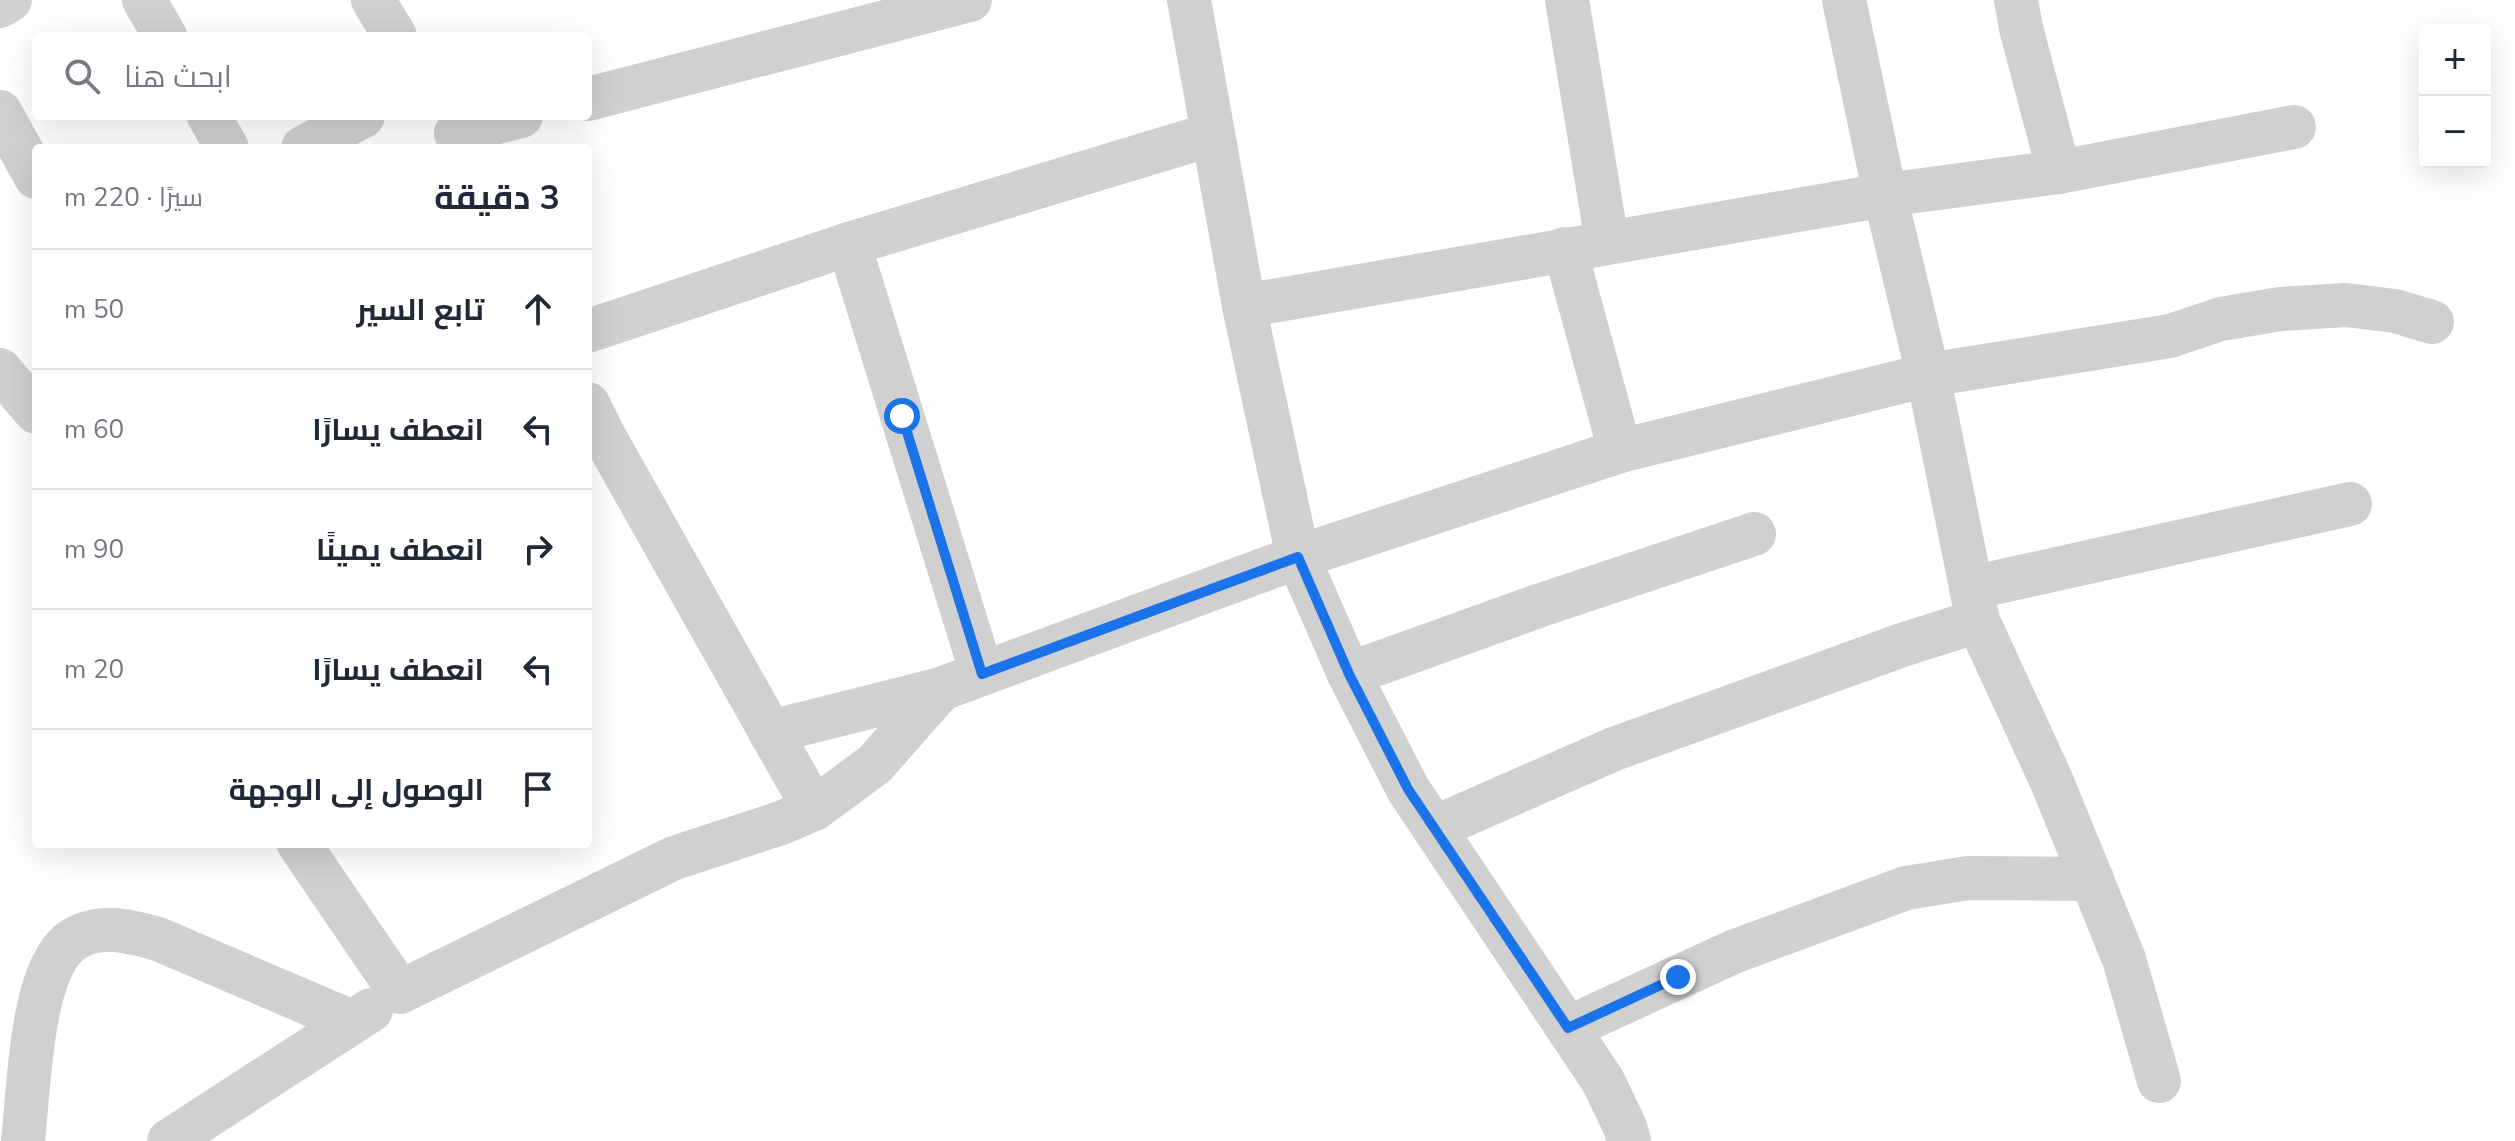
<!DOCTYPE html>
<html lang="ar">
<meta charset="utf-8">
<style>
body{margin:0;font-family:"Nunito Sans",Cairo,sans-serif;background:#f6f6f7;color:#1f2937;direction:rtl}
.controls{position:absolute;right:24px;top:24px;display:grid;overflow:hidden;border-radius:8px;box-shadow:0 8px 32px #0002}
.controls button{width:72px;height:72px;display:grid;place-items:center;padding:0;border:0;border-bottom:2px solid #e0e1e3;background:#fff;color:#1f2937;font:40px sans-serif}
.stop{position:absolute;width:24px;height:24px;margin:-18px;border:6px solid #1a73e8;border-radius:50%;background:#fff}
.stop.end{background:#1a73e8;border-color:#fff;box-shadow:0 2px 8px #0008}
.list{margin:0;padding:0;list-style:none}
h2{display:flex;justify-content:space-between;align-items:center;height:104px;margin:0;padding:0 32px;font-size:34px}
h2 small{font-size:26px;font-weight:400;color:#747a83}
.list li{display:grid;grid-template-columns:52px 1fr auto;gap:24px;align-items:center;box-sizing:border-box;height:120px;padding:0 32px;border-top:2px solid #e0e1e3}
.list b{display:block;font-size:30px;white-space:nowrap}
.list em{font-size:26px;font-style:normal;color:#747a83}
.icon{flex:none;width:44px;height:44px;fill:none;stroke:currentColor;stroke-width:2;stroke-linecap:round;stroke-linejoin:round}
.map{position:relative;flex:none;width:2515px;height:1141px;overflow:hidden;direction:ltr}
.search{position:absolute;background:#fff;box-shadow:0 8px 32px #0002;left:32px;top:32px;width:560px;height:88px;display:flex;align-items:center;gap:20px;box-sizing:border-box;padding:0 28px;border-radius:8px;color:#747a83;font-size:30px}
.panel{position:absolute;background:#fff;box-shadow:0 8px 32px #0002;left:32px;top:144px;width:560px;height:704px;border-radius:8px;direction:rtl}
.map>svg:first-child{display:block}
</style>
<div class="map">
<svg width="2515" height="1141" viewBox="0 0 2515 1141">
<rect width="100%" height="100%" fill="#fff"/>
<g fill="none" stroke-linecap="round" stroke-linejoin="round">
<g stroke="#d0d0d0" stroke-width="44">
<polyline points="144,0 165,36"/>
<polyline points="373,0 395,36"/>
<polyline points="1189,0 1244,306 1298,557 1349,674 1408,789 1603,1081 1625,1127 1629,1141"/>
<polyline points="1567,0 1607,242"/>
<polyline points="1844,0 1885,195 1928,375 1978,621 2052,782 2124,959 2159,1081"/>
<polyline points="2016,0 2021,28 2059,172"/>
<polyline points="0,6 10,0"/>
<polyline points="588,99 970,0"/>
<polyline points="0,112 36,177"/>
<polyline points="209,116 227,148"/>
<polyline points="456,133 521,116"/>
<polyline points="303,148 363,116"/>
<polyline points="849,244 982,674"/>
<polyline points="1565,249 1620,451"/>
<polyline points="1244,306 1885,195 2059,172 2294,127"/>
<polyline points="588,331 849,244 1213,134"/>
<polyline points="0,370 36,412"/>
<polyline points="588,404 605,438 814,809"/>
<polyline points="1971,588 2350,504"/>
<polyline points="1349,674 1538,606 1754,534"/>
<polyline points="770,732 941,689 1298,557 1620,451 1928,375 2170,336 2221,319 2280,309 2346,305 2395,311 2432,322"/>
<polyline points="1434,828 1614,749 1905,644 1978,621"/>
<polyline points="299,844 400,992 674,858 781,823 814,809 875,764 941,689"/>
<polyline points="1568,1028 1733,952 1906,888 1968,878 2092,879"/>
<path d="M23,1141C29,1091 30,974 70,942C96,922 130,931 158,939L352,1022"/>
<polyline points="169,1141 371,1010"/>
</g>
</g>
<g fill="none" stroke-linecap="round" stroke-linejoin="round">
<polyline stroke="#1a73e8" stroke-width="10" points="902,416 982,674 1298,557 1349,674 1408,789 1568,1028 1678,977"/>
</g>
</svg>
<div class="controls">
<button>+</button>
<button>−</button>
</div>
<div class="stop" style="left:902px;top:416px"></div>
<div class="stop end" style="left:1678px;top:977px"></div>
<div class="search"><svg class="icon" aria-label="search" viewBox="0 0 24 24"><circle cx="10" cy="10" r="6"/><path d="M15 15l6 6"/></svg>ابحث هنا</div>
<section class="panel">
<h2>3 دقيقة<small>سيرًا · 220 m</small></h2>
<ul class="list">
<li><svg class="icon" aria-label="ahead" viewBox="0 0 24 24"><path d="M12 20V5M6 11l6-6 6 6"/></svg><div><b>تابع السير</b></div><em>50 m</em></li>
<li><svg class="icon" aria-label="left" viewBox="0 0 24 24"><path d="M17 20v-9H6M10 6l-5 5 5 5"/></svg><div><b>انعطف يسارًا</b></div><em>60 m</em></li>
<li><svg class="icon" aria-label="right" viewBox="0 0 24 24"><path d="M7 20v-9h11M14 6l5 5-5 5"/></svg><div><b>انعطف يمينًا</b></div><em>90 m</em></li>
<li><svg class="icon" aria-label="left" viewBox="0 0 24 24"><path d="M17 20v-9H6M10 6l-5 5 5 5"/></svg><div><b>انعطف يسارًا</b></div><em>20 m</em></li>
<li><svg class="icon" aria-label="arrive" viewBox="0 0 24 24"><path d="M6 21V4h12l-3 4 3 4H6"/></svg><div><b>الوصول إلى الوجهة</b></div></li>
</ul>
</section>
</div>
